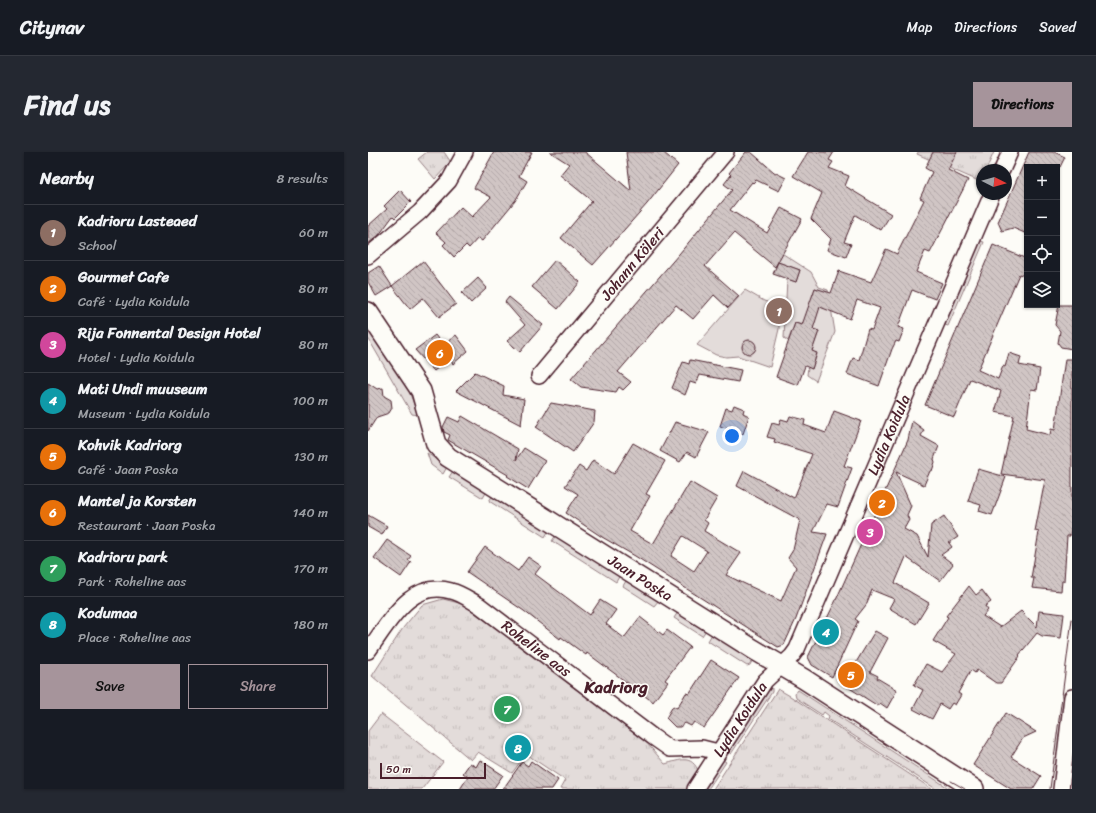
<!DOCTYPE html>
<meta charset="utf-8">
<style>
body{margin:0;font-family:Sriracha,sans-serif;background:#242831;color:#f1f3f6}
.controls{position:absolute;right:12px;top:12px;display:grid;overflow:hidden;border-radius:0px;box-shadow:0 1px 3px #0004}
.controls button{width:36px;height:36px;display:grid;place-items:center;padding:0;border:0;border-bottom:1px solid #363941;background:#171b24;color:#f1f3f6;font:20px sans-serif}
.compass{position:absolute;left:608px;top:12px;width:36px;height:36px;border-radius:50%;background:#171b24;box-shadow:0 1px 3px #0004;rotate:96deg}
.scale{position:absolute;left:12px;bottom:10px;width:106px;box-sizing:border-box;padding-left:4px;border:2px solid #4a1f2b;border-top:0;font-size:11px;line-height:14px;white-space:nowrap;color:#4a1f2b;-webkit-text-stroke:3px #fdfcf7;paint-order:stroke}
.you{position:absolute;left:364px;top:284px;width:14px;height:14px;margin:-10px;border:3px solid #fff;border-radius:50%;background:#1a73e8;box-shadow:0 0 0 6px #1a73e833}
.badge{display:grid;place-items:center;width:26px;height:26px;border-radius:50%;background:#a6949b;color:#fff;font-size:13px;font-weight:700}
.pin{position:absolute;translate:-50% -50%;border:2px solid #fff;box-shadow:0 1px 4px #0006}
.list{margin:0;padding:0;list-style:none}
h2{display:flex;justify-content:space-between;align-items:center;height:52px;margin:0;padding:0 16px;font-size:17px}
h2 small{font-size:13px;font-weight:400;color:#9ea1a6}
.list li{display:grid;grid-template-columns:26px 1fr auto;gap:12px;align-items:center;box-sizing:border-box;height:56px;padding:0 16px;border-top:1px solid #363941}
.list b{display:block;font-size:15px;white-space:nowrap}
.list p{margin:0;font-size:13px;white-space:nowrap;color:#9ea1a6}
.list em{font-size:13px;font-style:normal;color:#9ea1a6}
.actions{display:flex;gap:8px;padding:12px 16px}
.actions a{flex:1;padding:9px 0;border:1px solid #a6949b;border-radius:0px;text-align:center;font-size:14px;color:#a6949b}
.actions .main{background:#a6949b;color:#111}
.icon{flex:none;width:22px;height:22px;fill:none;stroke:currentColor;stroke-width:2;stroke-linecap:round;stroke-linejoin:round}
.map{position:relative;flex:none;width:704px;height:637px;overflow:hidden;border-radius:0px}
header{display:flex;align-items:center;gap:24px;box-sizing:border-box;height:56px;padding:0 20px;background:#171b24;border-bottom:1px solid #363941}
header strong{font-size:19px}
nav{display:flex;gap:22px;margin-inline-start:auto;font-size:14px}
.intro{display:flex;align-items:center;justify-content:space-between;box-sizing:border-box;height:96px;padding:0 24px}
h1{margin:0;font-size:28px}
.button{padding:10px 18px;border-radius:0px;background:#a6949b;color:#111;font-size:14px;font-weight:700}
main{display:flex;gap:24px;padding:0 24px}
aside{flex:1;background:#171b24;border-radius:0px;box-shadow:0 1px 3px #0004}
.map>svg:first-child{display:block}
</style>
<header>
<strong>Citynav</strong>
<nav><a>Map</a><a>Directions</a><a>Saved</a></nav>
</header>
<div class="intro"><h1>Find us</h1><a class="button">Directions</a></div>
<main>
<aside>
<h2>Nearby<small>8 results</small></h2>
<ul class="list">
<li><span class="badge" style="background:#8d6e63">1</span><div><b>Kadrioru Lasteaed</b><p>School</p></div><em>60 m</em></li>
<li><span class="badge" style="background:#e8710a">2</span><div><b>Gourmet Cafe</b><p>Café · Lydia Koidula</p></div><em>80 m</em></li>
<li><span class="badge" style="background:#d1479c">3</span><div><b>Rija Fonnental Design Hotel</b><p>Hotel · Lydia Koidula</p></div><em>80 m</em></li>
<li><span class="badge" style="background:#0f9aa8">4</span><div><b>Mati Undi muuseum</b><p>Museum · Lydia Koidula</p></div><em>100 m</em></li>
<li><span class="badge" style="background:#e8710a">5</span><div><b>Kohvik Kadriorg</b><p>Café · Jaan Poska</p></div><em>130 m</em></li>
<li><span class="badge" style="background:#e8710a">6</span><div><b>Mantel ja Korsten</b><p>Restaurant · Jaan Poska</p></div><em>140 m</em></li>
<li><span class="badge" style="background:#2e9e5b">7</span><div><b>Kadrioru park</b><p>Park · Roheline aas</p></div><em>170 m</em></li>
<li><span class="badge" style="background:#0f9aa8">8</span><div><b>Kodumaa</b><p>Place · Roheline aas</p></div><em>180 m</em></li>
</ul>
<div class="actions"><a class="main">Save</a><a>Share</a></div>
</aside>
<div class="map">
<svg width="704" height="637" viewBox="0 0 704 637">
<defs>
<pattern id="park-tufts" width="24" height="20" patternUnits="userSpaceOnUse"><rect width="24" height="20" fill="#e3dcda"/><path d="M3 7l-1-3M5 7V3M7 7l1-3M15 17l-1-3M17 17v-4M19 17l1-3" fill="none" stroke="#c4bcbb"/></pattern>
<pattern id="building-back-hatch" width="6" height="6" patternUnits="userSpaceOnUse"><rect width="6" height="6" fill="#d0c5c4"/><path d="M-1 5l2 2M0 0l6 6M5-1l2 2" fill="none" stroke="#b4a9a9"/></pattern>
</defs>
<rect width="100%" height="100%" fill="#fdfcf7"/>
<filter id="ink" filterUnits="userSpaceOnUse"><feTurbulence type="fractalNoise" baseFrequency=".025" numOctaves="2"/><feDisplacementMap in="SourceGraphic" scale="8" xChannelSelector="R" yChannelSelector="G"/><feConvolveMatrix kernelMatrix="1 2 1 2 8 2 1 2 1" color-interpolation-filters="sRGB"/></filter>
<g filter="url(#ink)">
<g fill="#e3dcda" stroke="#967e82">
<polygon points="612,89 616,90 580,174 577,173"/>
<polygon points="409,98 443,120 451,135 460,138 467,180 448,229 439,223 440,215 444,217 449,202 444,199 451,179 442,176 458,140 447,136 436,174 427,171 420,189 416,186 419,127 428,130 432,118 410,110 409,113 401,108"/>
<polygon points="377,138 396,149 411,154 411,177 402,215 370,204 358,205 348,203 329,193"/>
<polygon points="0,177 39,234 50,263 44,262 0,186"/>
<polygon points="59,301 79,315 75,322 63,313"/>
<polygon points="85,319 119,339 115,346 81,325"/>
<polygon points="125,343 181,378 177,385 121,349"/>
<polygon points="188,383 252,423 248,430 184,389"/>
<polygon points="259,427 291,448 286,454 255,434"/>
<polygon points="310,460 338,478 334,484 306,466"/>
<polygon points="344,482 384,509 382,513 379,514 340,489"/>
<polygon points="402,535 404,536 404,540 363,602 359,599"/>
<polygon points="430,538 582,637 568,637 460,567 461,564 456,560 454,563 428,546 427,542"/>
<polygon points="354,607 358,610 340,637 335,637"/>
</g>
<g fill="url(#park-tufts)" stroke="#967e82">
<polygon points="59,0 76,0 82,9 80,13 67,27 50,7"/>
<polygon points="550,0 626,0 618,18 614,18 613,30 549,2"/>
<path d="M75,447L95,452L278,590L297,612C313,608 323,602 331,620L322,637H192L197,628L158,602L144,621L110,600L103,608L4,524L35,476L54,453Z"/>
<polygon points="410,537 422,544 564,637 345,637"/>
<polygon points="13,562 75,610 54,637 0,637 0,579"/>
</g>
<g fill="url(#building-back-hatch)" stroke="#4a1f2b" fill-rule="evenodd">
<polygon points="126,0 164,0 151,24 159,29 147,49 114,89 110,86 101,96 98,93 86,105 75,93 78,90 68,81 93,55 104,65 123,45 106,36"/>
<polygon points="182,0 217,0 263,39 258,0 295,0 310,13 279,52 225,113 193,86 224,49 192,23 201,12"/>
<polygon points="378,0 383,0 406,20 418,26 411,39 388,28 385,31 384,30 362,58 399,81 413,56 434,67 407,115 366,81 337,114 371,144 360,156 346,143 325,167 308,153 250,220 263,230 255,238 251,235 248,240 213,235 203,227 311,102 364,38 356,32 363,23 361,21"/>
<polygon points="440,0 466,0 461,8 465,10 461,16 481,24 477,34 523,62 513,78 487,63 476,90 483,92 478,105 459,98 463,87 443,67 454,41 425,24"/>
<polygon points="565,0 589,0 580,18 600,28 562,101 557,99 548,120 574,131 567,147 544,138 530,175 536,177 531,190 528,189 524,197 511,234 479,222 485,206 491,208 500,177 504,178 512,156 489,148 482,167 452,155 445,177 451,179 444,199 449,201 444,217 437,214 430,233 408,225 427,171 434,173 447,136 463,141 471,119 503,130 518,97 529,102 556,48 552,46 564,20 557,16"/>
<polygon points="661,0 686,0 697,5 692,15 659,15 659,82 645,76 634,79 630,70"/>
<polygon points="32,38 43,50 27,66 25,64 11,83 0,92 0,74 19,57 16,54"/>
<polygon points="625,93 659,107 659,125 651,122 610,218 630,227 635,214 637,215 641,201 653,205 651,213 672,217 669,238 663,237 658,277 682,283 683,277 687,278 697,207 704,207 704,372 702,384 699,384 696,429 694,429 693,439 664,436 666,426 663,426 671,380 667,379 677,328 633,322 646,264 627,260 633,239 602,227 586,265 557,253"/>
<polygon points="187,108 212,130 190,157 164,135"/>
<polygon points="55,109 88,152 71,165 55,146 42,157 24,134"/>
<polygon points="410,110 432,118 428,130 405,122"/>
<polygon points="11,114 24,134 8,144 0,130 0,121"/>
<polygon points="110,126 119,136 103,151 94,141"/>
<polygon points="141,145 175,173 152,200 139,189 157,173 137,150"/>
<polygon points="691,153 704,153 704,197 693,195 690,191 692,179 687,173"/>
<polygon points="67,183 75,193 88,183 100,199 85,212 81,207 66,219 47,198"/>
<circle cx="381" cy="195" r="7"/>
<polygon points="322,208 373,218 370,230 332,223 328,232 322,230 317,243 304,236 315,210 321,212"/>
<polygon points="107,220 136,234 135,243 156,247 153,273 88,239"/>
<polygon points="0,231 9,237 15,236 16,244 23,248 24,256 21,261 9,265 0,279"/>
<polygon points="183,251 227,259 226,270 205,300 168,275"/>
<polygon points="366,253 376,257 375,261 381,264 375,282 352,274 358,256 364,258"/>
<path d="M466,259L493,269L476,314L484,316L470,355L459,352L445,380L459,382L428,467L416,493L410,495L267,404L234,385L198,361L210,342L197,334L211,314L218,319L225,308L246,322L265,291L297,309L278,342L282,344L262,379L285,392L322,330L349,346L336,368L340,371L336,379L373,401L358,423L413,449L428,415L420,406L425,398L432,368L369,334L376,319L426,346L444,302L406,290L407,287L399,285L404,271L411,273L413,267L420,269L422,264L437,268L436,273L458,281ZM315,384L339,399L326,419L303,404Z"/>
<polygon points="94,264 150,297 148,308 156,296 177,309 160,337 139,324 140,323 80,288 82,283 76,280 75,275 80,265 91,270"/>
<polygon points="544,269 556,278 553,284 571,294 566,307 567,310 564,319 562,319 556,333 528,320 543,354 539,363 541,368 536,377 549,384 560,405 563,373 576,364 590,385 581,391 584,395 573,403 585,412 572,429 538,405 527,431 561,451 548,472 521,456 526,447 504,438 498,453 487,467 490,469 464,525 444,513 440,505 468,448 540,288"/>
<polygon points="307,270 341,280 328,305 319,300 312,310 292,299"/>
<polygon points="610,317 638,325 624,363 611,359 613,353 600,349"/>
<polygon points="0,363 19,374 14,383 0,375"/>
<polygon points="19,388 43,404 40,408 43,410 33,425 6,406"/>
<polygon points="117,395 150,419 160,405 173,414 167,422 222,463 232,448 248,458 238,472 256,486 272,465 295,483 299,478 322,495 297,528 300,530 285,550 219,501 218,503 193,485 192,487 156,459 99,420"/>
<polygon points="601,434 608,443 614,438 623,450 617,454 620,458 615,464 632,475 653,459 669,475 671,459 696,462 693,486 674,484 669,481 651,503 652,504 633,531 628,531 609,518 607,521 603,518 590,541 593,543 587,553 584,551 580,557 572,552 564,567 545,557 555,538 546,533 558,512 574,520 588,502 565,489 580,465 578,464"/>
<polygon points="507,479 520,486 502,520 510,524 509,526 529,538 519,556 512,551 510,554 475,532"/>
<polygon points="343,508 371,526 336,576 326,570 323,574 317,571 312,575 307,575 298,566 305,554 309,556 318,541 321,542"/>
<polygon points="638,561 668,580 655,586 643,605 673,624 665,637 643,637 605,613"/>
<polygon points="112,608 135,623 125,637 92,637 100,625 95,621 102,611 108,615"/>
<polygon points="163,609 190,628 184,637 135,637 154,610 160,614"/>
</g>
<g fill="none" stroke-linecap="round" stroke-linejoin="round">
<defs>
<g id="minor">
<polyline points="634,18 642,0"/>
<polyline points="0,104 52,60 81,29 97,0"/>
<path id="s1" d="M171,224L358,0"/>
<path id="s2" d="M0,499C21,471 42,427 83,439C93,441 102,448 111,453L285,585L302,597L334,596L350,600"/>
<path id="s3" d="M327,637L397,529L424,504L429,497L624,42"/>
<polyline points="693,637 704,545"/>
</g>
<g id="tertiary">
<path id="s4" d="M0,160L53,239L68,292L80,305L385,497L436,527L606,637"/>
</g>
</defs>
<use href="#minor" stroke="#4a1f2b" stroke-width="18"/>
<use href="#tertiary" stroke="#4a1f2b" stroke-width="22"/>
<use href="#minor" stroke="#fdfcf7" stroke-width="15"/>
<use href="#tertiary" stroke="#fdfcf7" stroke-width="19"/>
<g stroke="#4a1f2b" stroke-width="1">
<polyline points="583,629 597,637"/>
<polyline points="682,637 704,467"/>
</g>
</g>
</g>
<g text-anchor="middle" stroke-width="3" stroke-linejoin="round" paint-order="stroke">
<g font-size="15" fill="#4a1f2b" stroke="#fdfcf7">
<text dy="5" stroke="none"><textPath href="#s1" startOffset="146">Johann Köleri</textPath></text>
<text dy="5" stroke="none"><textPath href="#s3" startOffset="407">Lydia Koidula</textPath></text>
<text dy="5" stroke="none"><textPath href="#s4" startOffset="395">Jaan Poska</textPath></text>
<text dy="5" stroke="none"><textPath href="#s2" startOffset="214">Roheline aas</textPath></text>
<text dy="5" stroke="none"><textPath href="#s3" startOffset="83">Lydia Koidula</textPath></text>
</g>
<g font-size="17" font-weight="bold" fill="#4a1f2b" stroke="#fdfcf7">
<text x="248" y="541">Kadriorg</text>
</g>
</g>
</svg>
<div class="controls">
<button>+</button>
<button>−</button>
<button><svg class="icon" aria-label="locate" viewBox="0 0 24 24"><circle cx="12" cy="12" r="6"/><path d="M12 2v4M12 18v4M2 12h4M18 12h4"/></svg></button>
<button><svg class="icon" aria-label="layers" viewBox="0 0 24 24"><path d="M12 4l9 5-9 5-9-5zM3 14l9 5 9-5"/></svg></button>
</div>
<svg class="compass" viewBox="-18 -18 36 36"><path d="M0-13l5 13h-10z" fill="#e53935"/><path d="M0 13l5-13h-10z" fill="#9ea1a6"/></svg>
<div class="scale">50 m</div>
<div class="you"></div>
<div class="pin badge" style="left:411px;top:159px;background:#8d6e63">1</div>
<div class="pin badge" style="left:514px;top:351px;background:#e8710a">2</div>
<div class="pin badge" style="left:502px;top:380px;background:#d1479c">3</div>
<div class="pin badge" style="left:458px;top:480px;background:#0f9aa8">4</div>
<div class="pin badge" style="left:483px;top:523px;background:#e8710a">5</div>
<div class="pin badge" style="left:72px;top:201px;background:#e8710a">6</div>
<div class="pin badge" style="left:139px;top:557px;background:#2e9e5b">7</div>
<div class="pin badge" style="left:150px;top:596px;background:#0f9aa8">8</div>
</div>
</main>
